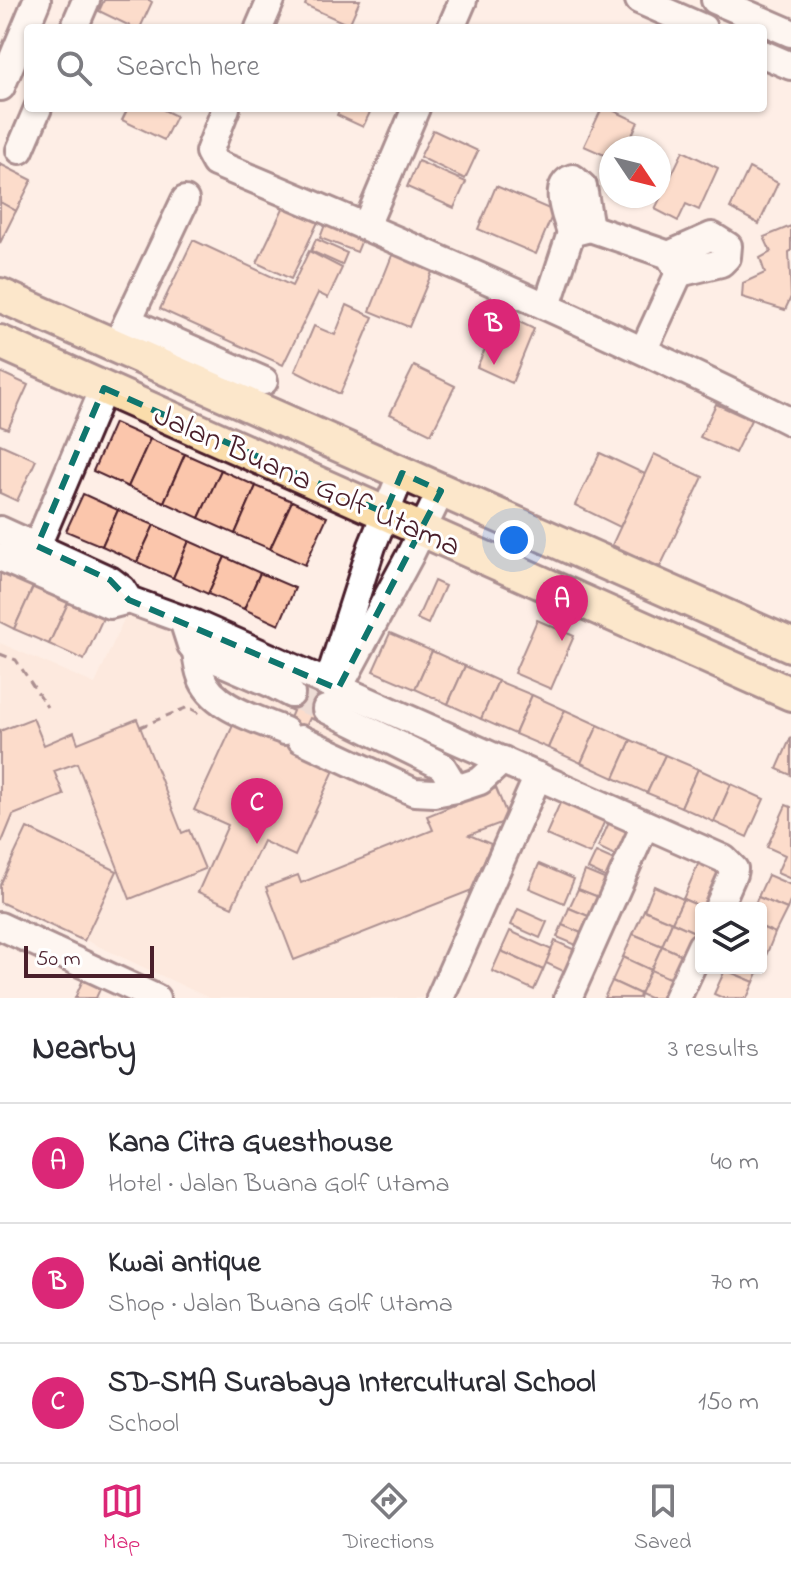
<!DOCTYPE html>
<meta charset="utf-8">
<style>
body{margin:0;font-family:"Indie Flower",sans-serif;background:#f2f2f3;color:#2b2b33}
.controls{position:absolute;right:24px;bottom:24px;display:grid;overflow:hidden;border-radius:8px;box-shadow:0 2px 6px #0004}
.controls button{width:72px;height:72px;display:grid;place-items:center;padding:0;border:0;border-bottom:2px solid #e1e1e2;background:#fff;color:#2b2b33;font:40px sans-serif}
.compass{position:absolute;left:599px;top:136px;width:72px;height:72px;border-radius:50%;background:#fff;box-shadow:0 2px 6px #0004;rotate:125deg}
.scale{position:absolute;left:24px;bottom:20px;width:130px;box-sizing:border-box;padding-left:8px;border:4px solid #4a1f2b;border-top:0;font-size:22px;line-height:28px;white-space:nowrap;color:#4a1f2b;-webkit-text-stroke:6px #fff;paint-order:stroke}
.you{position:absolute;left:514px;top:540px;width:28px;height:28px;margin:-20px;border:6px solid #fff;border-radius:50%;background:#1a73e8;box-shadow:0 0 0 12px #1a73e833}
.badge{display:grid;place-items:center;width:52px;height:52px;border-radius:50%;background:#db2777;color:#fff;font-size:26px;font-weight:700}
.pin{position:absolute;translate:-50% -66px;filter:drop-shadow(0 2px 4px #0008)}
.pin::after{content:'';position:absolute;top:42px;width:28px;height:24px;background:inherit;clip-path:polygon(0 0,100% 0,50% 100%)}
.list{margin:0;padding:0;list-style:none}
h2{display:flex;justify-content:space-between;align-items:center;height:104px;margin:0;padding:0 32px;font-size:34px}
h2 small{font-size:26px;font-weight:400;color:#7c7c81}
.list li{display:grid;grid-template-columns:52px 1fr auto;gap:24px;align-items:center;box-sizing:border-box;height:120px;padding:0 32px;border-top:2px solid #e1e1e2}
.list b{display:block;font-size:30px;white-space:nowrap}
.list p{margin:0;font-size:26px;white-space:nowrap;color:#7c7c81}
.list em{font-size:26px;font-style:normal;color:#7c7c81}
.icon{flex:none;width:44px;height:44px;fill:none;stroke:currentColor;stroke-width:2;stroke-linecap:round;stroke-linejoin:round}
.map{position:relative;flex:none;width:791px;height:998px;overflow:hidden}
.search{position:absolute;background:#fff;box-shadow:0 2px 6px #0004;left:24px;right:24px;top:24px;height:88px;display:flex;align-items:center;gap:20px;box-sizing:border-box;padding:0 28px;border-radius:8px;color:#7c7c81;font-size:30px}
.sheet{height:464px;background:#fff}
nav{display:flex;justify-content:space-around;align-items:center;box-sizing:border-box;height:112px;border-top:2px solid #e1e1e2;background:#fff;font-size:22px;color:#7c7c81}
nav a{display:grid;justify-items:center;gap:4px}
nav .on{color:#db2777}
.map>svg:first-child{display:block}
</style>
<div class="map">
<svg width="791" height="998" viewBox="0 0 791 998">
<rect width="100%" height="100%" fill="#feeee6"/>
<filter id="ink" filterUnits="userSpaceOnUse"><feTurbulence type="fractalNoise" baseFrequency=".0125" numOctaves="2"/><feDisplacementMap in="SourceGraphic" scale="16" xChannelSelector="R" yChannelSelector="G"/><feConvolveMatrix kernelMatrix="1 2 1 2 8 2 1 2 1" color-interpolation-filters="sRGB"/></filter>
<g filter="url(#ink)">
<polygon fill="#fde2d5" points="128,610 539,787 448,998 209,998 0,900 0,643 95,684"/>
<g fill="#fbc6ac" stroke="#4a1f2b" stroke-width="2">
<polygon points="104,0 149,0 152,2 140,28 134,28 99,11"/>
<polygon points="307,0 360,0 349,25 305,5"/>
<polygon points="128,108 160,108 176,116 164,140 122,120"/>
<polygon points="340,108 372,108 363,127 337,115"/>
<polygon points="602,108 608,108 638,122 626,148 611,148 611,158 584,146"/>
<polygon points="433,130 478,151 465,179 420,157"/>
<polygon points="683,151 718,168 699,210 686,204 678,221 655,209"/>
<polygon points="418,161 466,182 454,208 407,187"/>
<polygon points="0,164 32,180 16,211 0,202"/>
<polygon points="749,168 778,183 759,224 730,208"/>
<polygon points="496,186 554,211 536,254 478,229"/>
<polygon points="0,202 16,211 0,243"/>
<polygon points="285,204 319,220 291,279 257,263"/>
<polygon points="326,222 363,237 357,252 320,238"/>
<polygon points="791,226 791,251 789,252 791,297 785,310 742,297 743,283 765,273 760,258 771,252 764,237"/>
<polygon points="316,239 347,253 342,265 311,251"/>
<polygon points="193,240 292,286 309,251 342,268 328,298 318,293 283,365 160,309"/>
<polygon points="395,248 435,265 409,327 370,311"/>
<polygon points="347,305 373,317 340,394 295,371 314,326 335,335"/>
<polygon points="501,313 534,329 512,383 477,367"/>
<polygon points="414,366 455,386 431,434 390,414"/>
<polygon points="0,372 28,385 8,429 0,426"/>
<polygon points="716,404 751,420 735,453 700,437"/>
<polygon points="114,423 150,439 128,487 93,471"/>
<polygon points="150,439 185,454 164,502 128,487"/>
<polygon points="0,444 36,460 17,501 0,493"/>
<polygon points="600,453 645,474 620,527 575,505"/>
<polygon points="185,454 221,470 199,518 164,502"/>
<polygon points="654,454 703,477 660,567 612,545"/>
<polygon points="221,470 256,486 235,534 199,518"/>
<polygon points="256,486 292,501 270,549 235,534"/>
<polygon points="83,494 118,510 102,546 66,531"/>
<polygon points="292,501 327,517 305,565 270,549"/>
<polygon points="118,510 154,525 137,562 102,546"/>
<polygon points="154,525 189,541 173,578 137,562"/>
<polygon points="189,541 225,557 208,594 173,578"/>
<polygon points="225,557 260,573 244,609 208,594"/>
<polygon points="0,573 33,587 14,629 0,622"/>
<polygon points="260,573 295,588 279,625 244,609"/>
<polygon points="434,581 445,586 428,624 417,619"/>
<polygon points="33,587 68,603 49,644 14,629"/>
<polygon points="68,603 103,618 84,660 49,644"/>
<polygon points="537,620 574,636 551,689 514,673"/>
<polygon points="390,633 432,651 415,689 373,671"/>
<polygon points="432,651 465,666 448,704 415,689"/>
<polygon points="465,666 498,681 481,719 448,704"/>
<polygon points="498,681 532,695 515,734 481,719"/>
<polygon points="292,689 327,705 319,722 310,718 296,748 336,766 295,856 263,841 232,907 198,892 228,825 194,810 235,721 280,741 293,711 284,707"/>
<polygon points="532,695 565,710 548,748 515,734"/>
<polygon points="565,710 598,725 581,763 548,748"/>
<polygon points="33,718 44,745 74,732 78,743 137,719 182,833 189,830 205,869 130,899 77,763 54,771 64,795 13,815 2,842 0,841 0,731"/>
<polygon points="598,725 631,740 614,778 581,763"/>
<polygon points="791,737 791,775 777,769"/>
<polygon points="631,740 665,755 647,793 614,778"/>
<polygon points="665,755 698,769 681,807 647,793"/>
<polygon points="698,769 731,784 714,822 681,807"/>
<polygon points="731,784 764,799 747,837 714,822"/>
<polygon points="496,788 509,820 469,835 491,844 472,890 294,960 266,887 298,875 301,883 433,830 427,816"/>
<polygon points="563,796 607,816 590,854 546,835"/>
<polygon points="786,805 791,807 791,879 777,873 785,855 767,847"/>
<polygon points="611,818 639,831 625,860 598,847"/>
<polygon points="27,828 117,871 84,941 0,902 0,885"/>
<polygon points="596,852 621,863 613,881 588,869"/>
<polygon points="699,862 731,876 716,908 704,908 683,899"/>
<polygon points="539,864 574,879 564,903 529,888"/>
<polygon points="585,871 609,881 601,898 578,889"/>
<polygon points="768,875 791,885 791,899 787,909 758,897"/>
<polygon points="654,886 683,899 672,922 644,910"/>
<polygon points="578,889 601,898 593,918 569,908"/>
<polygon points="758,897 787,909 775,933 761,927 761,908 753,908"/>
<polygon points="683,899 704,908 701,908 701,935 672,922"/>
<polygon points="569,908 593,918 586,935 562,925"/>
<polygon points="518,909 547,922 540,938 511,925"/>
<polygon points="644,910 672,922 662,946 633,934"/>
<polygon points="672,922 701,935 693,960 662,946"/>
<polygon points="562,925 586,935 581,947 557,937"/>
<polygon points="761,927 775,933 765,958 761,956"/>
<polygon points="510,931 552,950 543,970 501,951"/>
<polygon points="633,934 662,946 651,970 623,957"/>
<polygon points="555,941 586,955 576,977 546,963"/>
<polygon points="662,946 693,960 682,984 651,970"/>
<polygon points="501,951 543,970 534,990 492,971"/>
<polygon points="623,957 651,970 640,994 612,981"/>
<polygon points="726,968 760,968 754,982 725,970"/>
<polygon points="87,970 105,978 96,998 75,998"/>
<polygon points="651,970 682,984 676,998 649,998 640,994"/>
<polygon points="725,970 754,982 747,998 723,998 714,994"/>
<polygon points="612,981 640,994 639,998 604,998"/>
</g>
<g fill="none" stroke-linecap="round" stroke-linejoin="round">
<polyline stroke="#dac5c1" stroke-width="26" stroke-dasharray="26 13" stroke-linecap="butt" points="291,694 326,709"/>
<defs>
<g id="minor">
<polyline points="639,0 703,28"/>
<polyline points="715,0 791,33"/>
<polyline points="74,28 86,0"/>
<polyline points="259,28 271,0"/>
<polyline points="451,28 463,0"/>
<polyline points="763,54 791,66"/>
<polyline points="1,87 37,0"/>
<path d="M226,108L209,152L215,163C409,244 602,328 791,422"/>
<polyline points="20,150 38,108"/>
<polyline points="366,226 416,108"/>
<path d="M571,233C567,217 551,185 573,178L583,187L590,228"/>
<polyline points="669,255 712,236 728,246 727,257 721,263 679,273"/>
<polyline points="547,306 571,233 590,228 669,255 679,273 644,349"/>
<polyline points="128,321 264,381"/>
<polyline points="116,346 185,200"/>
<polyline points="0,530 110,580 122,589 129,600 195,624 724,859 734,869 733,874 718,908"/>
<polyline points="37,546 104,388"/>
<polyline points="0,557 110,605 129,600"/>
<polyline points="183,620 191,645 196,651 270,683 291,694"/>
<path d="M196,651C197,659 198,668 201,676C211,707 257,719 285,731"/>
<polyline points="328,683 372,546 402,473"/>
<polyline points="338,689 409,557 441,491"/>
<polyline points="326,709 442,766 456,789 480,781 503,760"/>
<polyline points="301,739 414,792 434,793 456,789"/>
<polyline points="0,926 156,998"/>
<polyline points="440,998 538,776"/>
<polyline points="568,998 645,825"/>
<polyline points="677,998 701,946"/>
</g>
<g id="major">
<polyline points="0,295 791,645"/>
<polyline points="0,342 791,694"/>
</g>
</defs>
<use href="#minor" stroke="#4a1f2b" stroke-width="32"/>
<use href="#major" stroke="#4a1f2b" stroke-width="38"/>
<g stroke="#4a1f2b" stroke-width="3" stroke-dasharray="8 6" stroke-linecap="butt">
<polyline points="0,654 16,660 47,707"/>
<polyline points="140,727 188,707 199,713"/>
</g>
<use href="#minor" stroke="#fff" stroke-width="26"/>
<use href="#major" stroke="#faddab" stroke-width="32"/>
</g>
</g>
<path d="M0 0H791V998H0ZM104,388L385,513L402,473L441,491L338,689L129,600L110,580L37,546Z" fill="#feeee6" fill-opacity=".55" fill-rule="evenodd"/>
<path fill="none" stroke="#0f766e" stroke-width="6" stroke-dasharray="16 10" stroke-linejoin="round" d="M104,388L385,513L402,473L441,491L338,689L129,600L110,580L37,546Z"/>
<g text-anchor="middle" stroke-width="6" stroke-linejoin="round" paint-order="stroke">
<g font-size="32" fill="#4a1f2b" stroke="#fff">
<text transform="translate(308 479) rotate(24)" y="11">Jalan Buana Golf Utama</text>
</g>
</g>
</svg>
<div class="controls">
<button><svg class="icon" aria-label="layers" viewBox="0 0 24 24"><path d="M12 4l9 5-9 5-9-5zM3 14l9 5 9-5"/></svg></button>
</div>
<svg class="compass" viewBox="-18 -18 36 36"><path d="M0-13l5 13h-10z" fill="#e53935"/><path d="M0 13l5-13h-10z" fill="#7c7c81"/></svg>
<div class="scale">50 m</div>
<div class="you"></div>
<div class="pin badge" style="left:562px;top:641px">A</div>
<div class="pin badge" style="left:494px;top:365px">B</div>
<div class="pin badge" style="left:257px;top:844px">C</div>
<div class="search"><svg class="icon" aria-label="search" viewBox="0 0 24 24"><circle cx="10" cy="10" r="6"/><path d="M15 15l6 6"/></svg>Search here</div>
</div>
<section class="sheet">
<h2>Nearby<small>3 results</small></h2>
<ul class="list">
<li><span class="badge">A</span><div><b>Kana Citra Guesthouse</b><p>Hotel · Jalan Buana Golf Utama</p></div><em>40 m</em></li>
<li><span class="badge">B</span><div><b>Kwai antique</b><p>Shop · Jalan Buana Golf Utama</p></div><em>70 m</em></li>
<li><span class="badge">C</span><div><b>SD-SMA Surabaya Intercultural School</b><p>School</p></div><em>150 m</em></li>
</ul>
</section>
<nav>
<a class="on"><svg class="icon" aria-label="map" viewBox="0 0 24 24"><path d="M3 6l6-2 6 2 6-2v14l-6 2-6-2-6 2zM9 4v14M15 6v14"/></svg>Map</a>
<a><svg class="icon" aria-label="directions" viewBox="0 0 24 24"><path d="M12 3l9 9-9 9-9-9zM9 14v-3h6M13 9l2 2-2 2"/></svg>Directions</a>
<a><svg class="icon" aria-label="saved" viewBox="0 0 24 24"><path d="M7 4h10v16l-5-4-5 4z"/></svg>Saved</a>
</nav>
